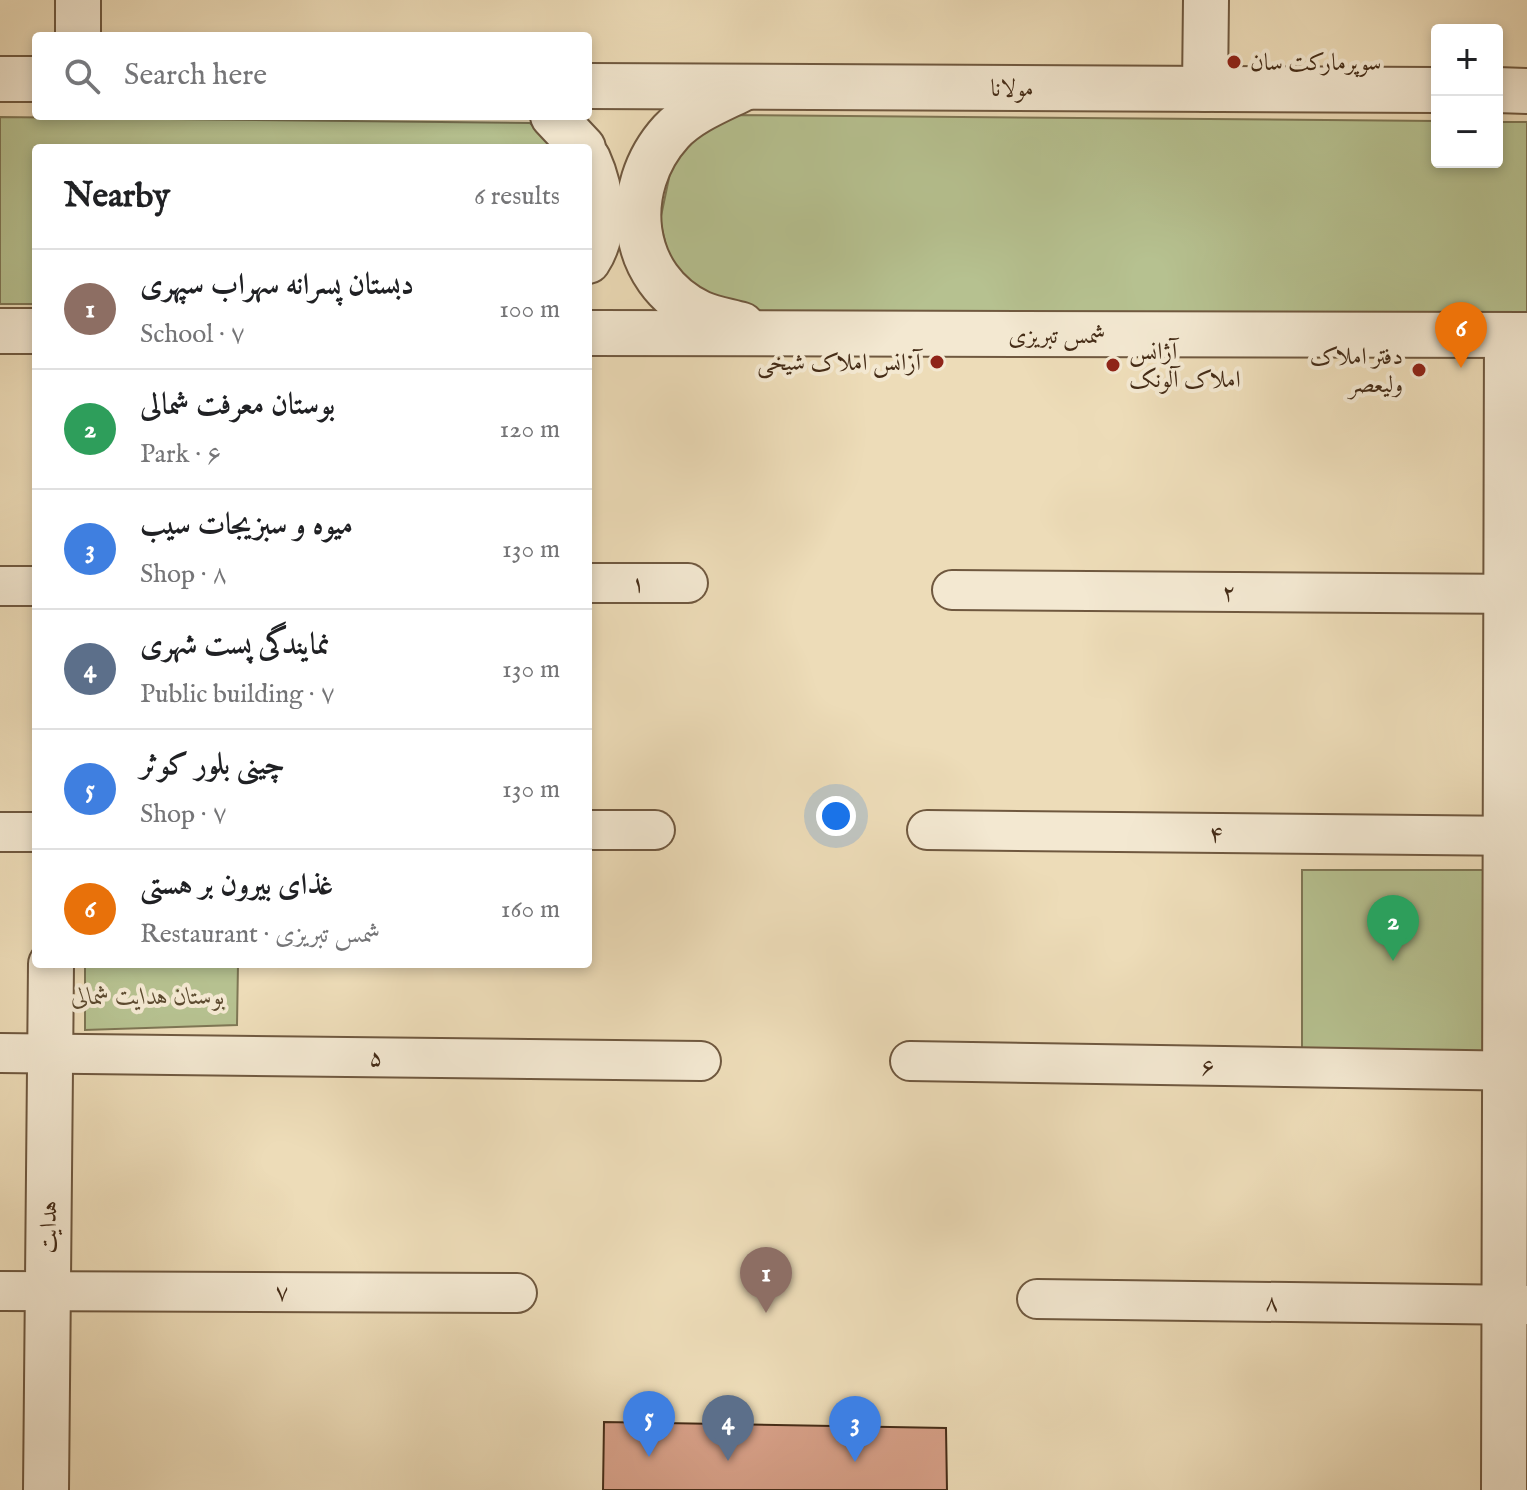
<!DOCTYPE html>
<meta charset="utf-8">
<style>
body{margin:0;font-family:"IM FELL English",Amiri,serif;background:#f2f2f2;color:#202124}
.controls{position:absolute;right:24px;top:24px;display:grid;overflow:hidden;border-radius:8px;box-shadow:0 4px 12px #0003}
.controls button{width:72px;height:72px;display:grid;place-items:center;padding:0;border:0;border-bottom:2px solid #e0e0e0;background:#fff;color:#202124;font:40px sans-serif}
.you{position:absolute;left:836px;top:816px;width:28px;height:28px;margin:-20px;border:6px solid #fff;border-radius:50%;background:#1a73e8;box-shadow:0 0 0 12px #1a73e833}
.badge{display:grid;place-items:center;width:52px;height:52px;border-radius:50%;background:#d93025;color:#fff;font-size:26px;font-weight:700}
.pin{position:absolute;translate:-50% -66px;filter:drop-shadow(0 2px 4px #0008)}
.pin::after{content:'';position:absolute;top:42px;width:28px;height:24px;background:inherit;clip-path:polygon(0 0,100% 0,50% 100%)}
.list{margin:0;padding:0;list-style:none}
h2{display:flex;justify-content:space-between;align-items:center;height:104px;margin:0;padding:0 32px;font-size:34px}
h2 small{font-size:26px;font-weight:400;color:#757577}
.list li{display:grid;grid-template-columns:52px 1fr auto;gap:24px;align-items:center;box-sizing:border-box;height:120px;padding:0 32px;border-top:2px solid #e0e0e0}
.list b{display:block;font-size:30px;white-space:nowrap}
.list p{margin:0;font-size:26px;white-space:nowrap;color:#757577}
.list em{font-size:26px;font-style:normal;color:#757577}
.icon{flex:none;width:44px;height:44px;fill:none;stroke:currentColor;stroke-width:2;stroke-linecap:round;stroke-linejoin:round}
.map{position:relative;flex:none;width:1527px;height:1490px;overflow:hidden}
.search{position:absolute;background:#fff;box-shadow:0 4px 12px #0003;left:32px;top:32px;width:560px;height:88px;display:flex;align-items:center;gap:20px;box-sizing:border-box;padding:0 28px;border-radius:8px;color:#757577;font-size:30px}
.panel{position:absolute;background:#fff;box-shadow:0 4px 12px #0003;left:32px;top:144px;width:560px;height:824px;border-radius:8px}
.map>svg:first-child{display:block}
</style>
<div class="map">
<svg width="1527" height="1490" viewBox="0 0 1527 1490">
<rect width="100%" height="100%" fill="#eddcb8"/>
<filter id="stains"><feTurbulence type="fractalNoise" baseFrequency=".0025" numOctaves="4"/><feColorMatrix values="0 0 0 0 .2 0 0 0 0 .09 0 0 0 0 .02 0 0 0 .5 -.17"/></filter>
<radialGradient id="worn" r=".72"><stop offset=".6" stop-color="#630" stop-opacity="0"/><stop offset="1" stop-color="#630" stop-opacity=".3"/></radialGradient>
<g fill="#b6c190" stroke="#7e7654" stroke-width="2">
<polygon points="724,115 1437,121 1437,162 1497,162 1497,122 1527,122 1527,317 776,324 676,286 660,221 674,154"/>
<polygon points="0,117 530,123 555,148 36,148 36,304 0,304"/>
<rect x="1302" y="870" width="182" height="182"/>
<polygon points="85,964 238,964 237,1025 85,1030"/>
</g>
<polygon fill="#d7a088" stroke="#452c17" stroke-width="2" points="604,1422 946,1428 947,1490 603,1490"/>
<g fill="none" stroke-linecap="round" stroke-linejoin="round">
<defs>
<g id="minor">
<polyline points="588,583 688,583"/>
<polyline points="0,586 36,586"/>
<polyline points="952,590 1527,594"/>
<polyline points="588,830 655,830"/>
<polyline points="927,830 1527,836"/>
<polyline points="0,832 36,832"/>
<polyline points="0,1053 701,1061"/>
<polyline points="910,1061 1527,1071"/>
<polyline points="0,1291 517,1293"/>
<polyline points="1037,1299 1527,1305"/>
</g>
<g id="tertiary">
<polyline points="78,36 78,0"/>
<polyline points="0,79 36,79"/>
<polyline points="588,86 1437,90"/>
<polyline points="1205,89 1206,0"/>
<polyline points="1497,90 1527,91"/>
<polyline points="553,116 583,148"/>
<path d="M588,159C602,190 608,231 588,261"/>
<path d="M742,325C728,321 713,319 700,313C628,279 620,188 671,132C689,112 720,100 744,88"/>
<polyline points="0,331 36,331"/>
<polyline points="588,333 1527,335"/>
<polyline points="46,1490 51,964"/>
<polyline points="1504,1490 1507,335"/>
</g>
</defs>
<use href="#minor" stroke="#6f583f" stroke-width="42"/>
<use href="#tertiary" stroke="#6f583f" stroke-width="48"/>
<use href="#minor" stroke="#f3e8d1" stroke-width="38"/>
<use href="#tertiary" stroke="#f3e8d1" stroke-width="44"/>
</g>
<g fill="#8f2418" stroke="#f3e8d1" stroke-width="3">
<circle cx="1234" cy="62" r="8"/>
<circle cx="937" cy="362" r="8"/>
<circle cx="1113" cy="365" r="8"/>
<circle cx="1419" cy="370" r="8"/>
</g>
<g text-anchor="middle" stroke-width="8" stroke-linejoin="round" paint-order="stroke">
<g font-size="24" fill="#452c17" stroke="#f3e8d1" text-anchor="start">
<text x="1250" y="70">سوپرمارکت سان</text>
<text x="1129" y="359">آژانس<tspan x="1129" dy="28">املاک آلونک</tspan></text>
<text x="1403" y="364" text-anchor="end">دفتر املاک<tspan x="1403" dy="28">ولیعصر</tspan></text>
<text x="921" y="370" text-anchor="end">آزانس املاک شیخی</text>
</g>
<g font-size="24" fill="#452c17" stroke="#f3e8d1">
<text x="1012" y="96">مولانا</text>
<text x="1057" y="343">شمس تبریزی</text>
<text x="638" y="591">۱</text>
<text x="1229" y="600">۲</text>
<text transform="translate(1216 833) rotate(1)" y="8">۴</text>
<text transform="translate(376 1057) rotate(1)" y="8">۵</text>
<text transform="translate(1208 1066) rotate(1)" y="8">۶</text>
<text transform="translate(48 1227) rotate(-89)" y="8">هدایت</text>
<text x="282" y="1300">۷</text>
<text transform="translate(1272 1302) rotate(1)" y="8">۸</text>
</g>
<g font-size="24" font-style="italic" fill="#5c4a2f" stroke="#f3e8d1">
<text x="148" y="1004">بوستان هدایت شمالی</text>
</g>
</g>
<rect width="100%" height="100%" filter="url(#stains)"/>
<rect width="100%" height="100%" fill="url(#worn)"/>
</svg>
<div class="controls">
<button>+</button>
<button>−</button>
</div>
<div class="you"></div>
<div class="pin badge" style="left:766px;top:1313px;background:#8d6e63">1</div>
<div class="pin badge" style="left:1393px;top:961px;background:#2e9e5b">2</div>
<div class="pin badge" style="left:855px;top:1462px;background:#3f7fe0">3</div>
<div class="pin badge" style="left:728px;top:1461px;background:#5c6f8a">4</div>
<div class="pin badge" style="left:649px;top:1457px;background:#3f7fe0">5</div>
<div class="pin badge" style="left:1461px;top:368px;background:#e8710a">6</div>
<div class="search"><svg class="icon" aria-label="search" viewBox="0 0 24 24"><circle cx="10" cy="10" r="6"/><path d="M15 15l6 6"/></svg>Search here</div>
<section class="panel">
<h2>Nearby<small>6 results</small></h2>
<ul class="list">
<li><span class="badge" style="background:#8d6e63">1</span><div><b>دبستان پسرانه سهراب سپهری</b><p>School · ۷</p></div><em>100 m</em></li>
<li><span class="badge" style="background:#2e9e5b">2</span><div><b>بوستان معرفت شمالی</b><p>Park · ۶</p></div><em>120 m</em></li>
<li><span class="badge" style="background:#3f7fe0">3</span><div><b>میوه و سبزیجات سیب</b><p>Shop · ۸</p></div><em>130 m</em></li>
<li><span class="badge" style="background:#5c6f8a">4</span><div><b>نمایندگی پست شهری</b><p>Public building · ۷</p></div><em>130 m</em></li>
<li><span class="badge" style="background:#3f7fe0">5</span><div><b>چینی بلور کوثر</b><p>Shop · ۷</p></div><em>130 m</em></li>
<li><span class="badge" style="background:#e8710a">6</span><div><b>غذای بیرون بر هستی</b><p>Restaurant · شمس تبریزی</p></div><em>160 m</em></li>
</ul>
</section>
</div>
